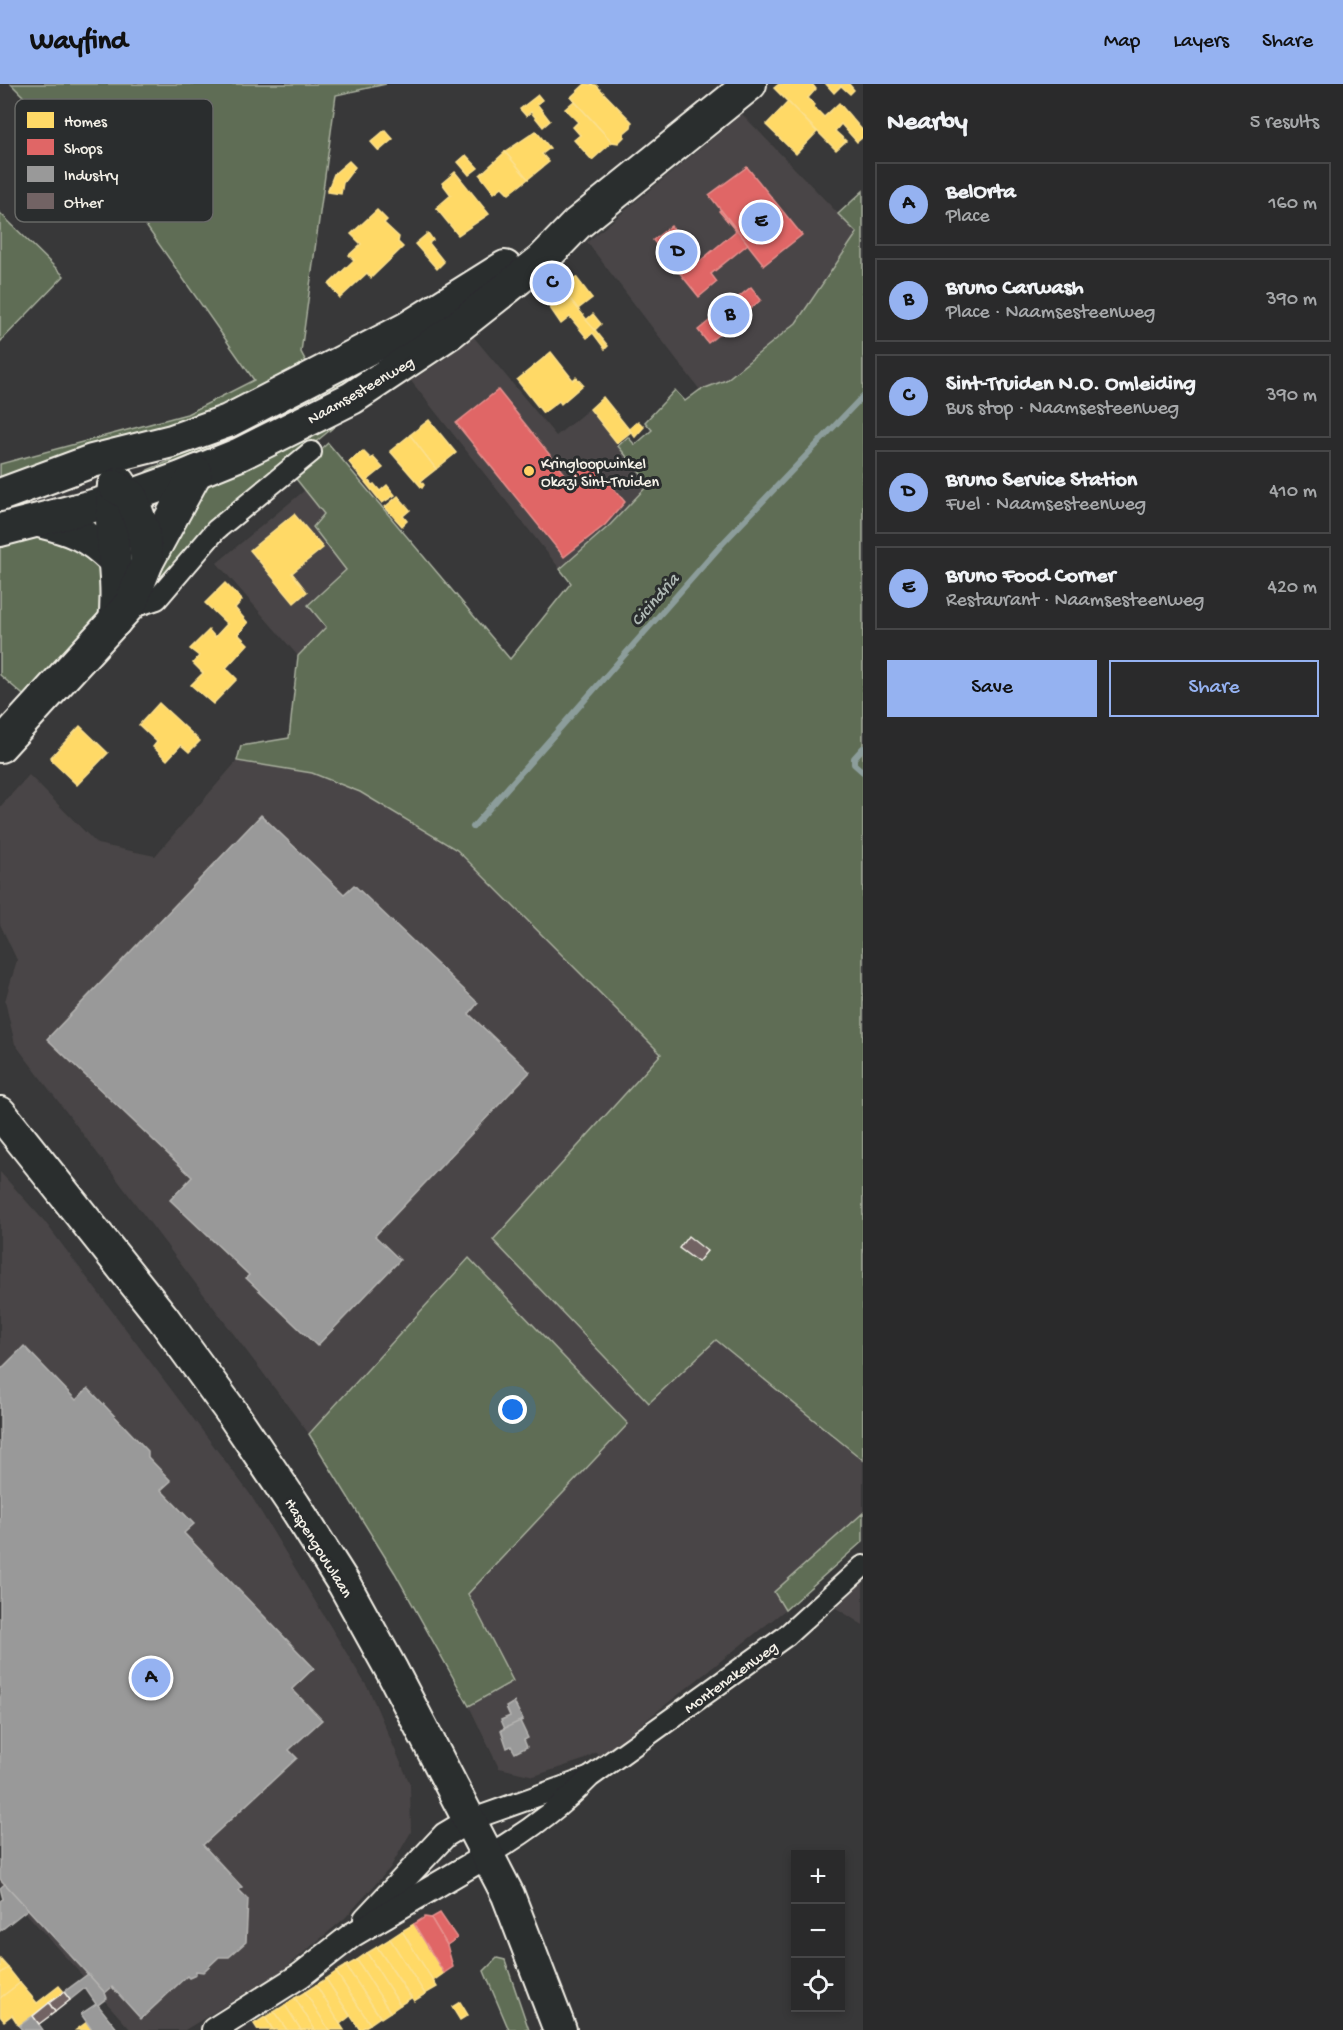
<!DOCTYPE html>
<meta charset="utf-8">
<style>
body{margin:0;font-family:"Gochi Hand",sans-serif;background:#363637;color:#f1f3f6}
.controls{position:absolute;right:18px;bottom:18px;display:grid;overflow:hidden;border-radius:0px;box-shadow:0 3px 9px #0003}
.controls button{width:54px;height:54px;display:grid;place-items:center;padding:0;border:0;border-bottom:2px solid #464647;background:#2a2a2b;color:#f1f3f6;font:30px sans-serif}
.you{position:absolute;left:513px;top:1326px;width:21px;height:21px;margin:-15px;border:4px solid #fff;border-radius:50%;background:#1a73e8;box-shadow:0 0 0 9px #1a73e833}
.badge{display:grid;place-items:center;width:39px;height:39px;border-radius:50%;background:#95b2f1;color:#111;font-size:20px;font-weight:700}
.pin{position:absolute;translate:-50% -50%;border:3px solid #fff;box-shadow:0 2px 6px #0006}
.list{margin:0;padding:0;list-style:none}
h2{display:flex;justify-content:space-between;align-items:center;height:78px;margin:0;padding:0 24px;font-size:26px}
h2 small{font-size:20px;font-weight:400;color:#a5a7a9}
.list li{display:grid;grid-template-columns:39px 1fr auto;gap:18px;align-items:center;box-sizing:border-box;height:84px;margin:0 12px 12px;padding:0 12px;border:2px solid #464647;border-radius:0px}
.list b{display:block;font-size:22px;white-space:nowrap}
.list p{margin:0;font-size:20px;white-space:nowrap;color:#a5a7a9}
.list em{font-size:20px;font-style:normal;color:#a5a7a9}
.actions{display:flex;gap:12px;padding:18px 24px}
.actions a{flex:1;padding:14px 0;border:2px solid #95b2f1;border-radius:0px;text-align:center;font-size:21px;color:#95b2f1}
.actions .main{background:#95b2f1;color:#111}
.icon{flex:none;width:33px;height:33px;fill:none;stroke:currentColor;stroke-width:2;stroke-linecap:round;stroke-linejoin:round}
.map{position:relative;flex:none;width:863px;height:1946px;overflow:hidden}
header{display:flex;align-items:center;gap:36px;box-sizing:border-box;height:84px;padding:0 30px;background:#95b2f1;color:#111}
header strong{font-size:28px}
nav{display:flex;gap:33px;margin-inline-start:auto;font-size:21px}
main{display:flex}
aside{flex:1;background:#2a2a2b}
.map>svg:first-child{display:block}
</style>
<header>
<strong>Wayfind</strong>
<nav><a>Map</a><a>Layers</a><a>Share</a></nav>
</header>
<main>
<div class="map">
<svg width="863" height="1946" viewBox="0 0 863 1946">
<rect width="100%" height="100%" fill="#383839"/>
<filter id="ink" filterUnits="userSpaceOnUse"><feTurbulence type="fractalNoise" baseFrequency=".0167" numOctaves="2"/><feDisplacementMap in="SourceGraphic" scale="12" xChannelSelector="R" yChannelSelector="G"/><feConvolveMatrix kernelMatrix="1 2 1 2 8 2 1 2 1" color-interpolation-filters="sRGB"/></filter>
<g filter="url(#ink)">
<g fill="#494546">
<polygon points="742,30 857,149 796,239 726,296 700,306 587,158"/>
<polygon points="472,251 556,352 589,325 649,399 610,441 560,485 411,297 443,276"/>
<polygon points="305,406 324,430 313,444 347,486 309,521 326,543 298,572 217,479"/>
<polygon points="237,677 312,689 360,708 457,766 661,970 493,1156 716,1256 863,1376 863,1429 774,1508 785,1526 600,1673 596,1668 583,1676 534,1692 499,1684 469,1622 513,1597 468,1511 628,1340 469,1174 309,1350 15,960 5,917 17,876 0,840 0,723 29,691 97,760 155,772"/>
<polygon points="0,1088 45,1138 250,1410 369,1606 410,1700 411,1748 390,1784 345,1834 283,1886 185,1946 131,1946 0,1800"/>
<polygon points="863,1497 863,1541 836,1524"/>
</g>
<g fill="#5e6d55" stroke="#a9af9e" stroke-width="1.5">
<polygon points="11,0 386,0 336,11 301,268 310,285 182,344 0,402 0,380 187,330 254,296 133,123"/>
<polygon points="863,107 863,1376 716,1256 649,1319 493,1156 661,970 457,766 360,708 312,689 237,677 241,662 289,654 298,572 326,543 308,521 346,486 313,443 324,430 293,391 328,359 510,575 571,499 560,485 610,441 649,400 618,362 628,353 635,361 652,346 645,338 675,306 685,317 700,306 726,296 796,239 857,149 838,130"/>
<polygon points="0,129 64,192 0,258"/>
<polygon points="397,258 406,272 285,343 142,392 148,386 260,339 274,321"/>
<polygon points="328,335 335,342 209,446 149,511 158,473 203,399"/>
<polygon points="55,448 103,478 110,522 29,616 0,591 0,459"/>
<polygon points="469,1174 628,1340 468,1510 513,1597 469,1622 395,1489 309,1350"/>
<polygon points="863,1429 863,1457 785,1526 774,1508"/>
<polygon points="497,1874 505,1876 529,1946 509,1946 484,1887"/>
</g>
<g fill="#ffd966" stroke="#fce08d" stroke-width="1.5">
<polygon points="585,0 596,1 632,38 631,43 624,49 624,53 618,59 612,58 571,13"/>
<polygon points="779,0 812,0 816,5 808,14 815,21 814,23 824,33 839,19 863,47 863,53 857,58 841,40 835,47 846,57 836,66 774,4"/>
<polygon points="826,0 849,0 854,6 850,10 841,2 834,9"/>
<polygon points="538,11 542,16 537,20 550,37 543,43 531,28 526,32 520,25"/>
<polygon points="574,17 612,58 592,76 574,56 580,51 573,43 578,38 565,25"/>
<polygon points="788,18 817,48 796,70 766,41"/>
<polygon points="385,46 393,55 379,67 371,58"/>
<polygon points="536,47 550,64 542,70 549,78 528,95 505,68"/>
<polygon points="505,68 528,95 509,110 502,103 494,109 480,91"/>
<polygon points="466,71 478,84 469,91 458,78"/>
<polygon points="349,77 355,83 343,99 341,110 327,108 334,90"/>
<polygon points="455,88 489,130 458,151 436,124 451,111 442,99"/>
<polygon points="377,126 387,136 384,139 399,153 398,158 403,163 371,194 367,189 340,214 329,200 354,176 349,171 361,160 351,150"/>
<polygon points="428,149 433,156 429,159 444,178 437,185 415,160"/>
<polygon points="576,193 592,214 578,225 562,205"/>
<polygon points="562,205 608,262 605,265 593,249 587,254 570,233 561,240 546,218"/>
<polygon points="593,230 601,240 595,246 586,236"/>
<polygon points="551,268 573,296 576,293 583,301 561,320 559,317 543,329 517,296"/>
<polygon points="603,313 631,348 617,359 590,325"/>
<polygon points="429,336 456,369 436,385 410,351"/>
<polygon points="638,337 644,343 635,353 629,345"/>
<polygon points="410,351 436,385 421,397 424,401 422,404 390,367"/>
<polygon points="363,367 371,375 373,373 383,384 368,396 372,401 374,400 380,407 387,401 395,411 382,419 349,378"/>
<polygon points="398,412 410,426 403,432 407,437 402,442 385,423"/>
<polygon points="294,430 323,464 292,489 307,508 294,519 250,466"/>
<polygon points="225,499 242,516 235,524 248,539 238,550 248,560 226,584 237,595 213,620 191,601 203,589 193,579 199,572 190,565 209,546 215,553 227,540 205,519"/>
<polygon points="159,619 200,657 189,668 181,661 167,676 153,663 157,658 139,641"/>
<polygon points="80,642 108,669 77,701 52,677 51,673"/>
<polygon points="414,1840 444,1889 433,1897 402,1847"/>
<polygon points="402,1847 437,1903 425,1910 390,1855"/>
<polygon points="390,1855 425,1910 414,1917 377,1863"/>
<polygon points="377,1863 411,1914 400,1921 367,1869"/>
<polygon points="367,1869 400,1921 390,1928 357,1876"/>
<polygon points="0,1875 8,1884 0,1890"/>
<polygon points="357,1876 390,1928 381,1934 346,1882"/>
<polygon points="346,1882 380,1933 370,1940 336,1888"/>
<polygon points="8,1884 20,1899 0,1914 0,1890"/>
<polygon points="336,1888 370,1940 360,1946 326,1895"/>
<polygon points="326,1895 350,1932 340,1940 316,1901"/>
<polygon points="20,1899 37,1919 59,1902 64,1908 19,1942 12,1931 4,1937 0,1932 0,1914"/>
<polygon points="316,1901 340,1940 344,1946 329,1946 305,1908"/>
<polygon points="305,1908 329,1946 315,1946 295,1914"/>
<polygon points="295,1914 315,1946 301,1946 285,1921"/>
<polygon points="460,1918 468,1931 460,1936 452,1923"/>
<polygon points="285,1921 301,1946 287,1946 274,1928"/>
<polygon points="274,1928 287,1946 273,1946 265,1933"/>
<polygon points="265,1933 273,1946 258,1946 254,1940"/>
<polygon points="87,1938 92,1946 76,1946"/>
</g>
<g fill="#e06666" stroke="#e6908d" stroke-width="1.5">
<polygon points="747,83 802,151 764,181 709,111"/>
<polygon points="721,126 748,160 711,190 717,198 699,213 653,156 671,142 700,177 736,147 719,127"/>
<polygon points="751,203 761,216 708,259 698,246"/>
<polygon points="498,306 569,395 592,378 625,418 605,441 564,473 456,339"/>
<polygon points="440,1829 457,1854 447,1861 431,1834"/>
<polygon points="425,1833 431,1834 447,1861 453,1883 444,1889 414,1840"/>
</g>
<g fill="#999" stroke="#b4b3b1" stroke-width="1.5">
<polygon points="261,731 344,810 354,801 478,919 469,930 530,988 375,1152 400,1176 317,1262 246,1194 249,1191 170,1116 192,1093 47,955"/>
<polygon points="24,1262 76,1316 88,1304 148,1367 148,1373 171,1397 161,1406 194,1440 184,1449 314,1584 292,1605 322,1636 289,1666 297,1674 203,1761 242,1803 239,1806 248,1815 246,1858 229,1873 219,1873 203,1888 196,1887 196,1891 189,1894 187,1892 141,1935 112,1903 105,1909 0,1795 0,1286"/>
<polygon points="514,1618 523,1636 505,1645 501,1636 510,1632 506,1623"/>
<polygon points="520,1637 528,1654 524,1656 527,1663 515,1669 511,1662 507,1664 501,1646"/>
<polygon points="5,1800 28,1825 0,1847 0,1817 3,1815 0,1804"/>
<polygon points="88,1890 105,1909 107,1914 98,1921 118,1946 92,1946 81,1930 96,1920 85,1904 70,1916 64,1908"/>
<polygon points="33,1932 43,1946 22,1946 19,1942"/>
</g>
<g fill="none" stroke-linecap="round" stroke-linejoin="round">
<g stroke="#8c9d9b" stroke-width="6">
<polyline points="863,664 854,674 854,680 863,688"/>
<polyline points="473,743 723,459 863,312"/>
</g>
</g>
<g fill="#726364" stroke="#f4f1e8" stroke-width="1.5">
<polygon points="560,186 564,191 556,197 552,192"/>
<polygon points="688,1152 707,1167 698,1178 679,1164"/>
<polygon points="64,1908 70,1916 55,1928 49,1919"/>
<polygon points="49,1919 55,1928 39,1940 33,1932"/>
</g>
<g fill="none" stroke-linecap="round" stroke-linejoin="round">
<defs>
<g id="minor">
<polyline points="122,516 142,520 157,515 216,446 311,368"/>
<polyline points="470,1736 588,1694"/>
<path d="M488,1771C526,1749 559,1725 590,1693L786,1552L863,1482"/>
</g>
<g id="tertiary">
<polyline points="366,1835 445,1751 470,1736"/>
<polyline points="214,1946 301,1891 352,1851 488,1771"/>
</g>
<g id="primary">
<polyline points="0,411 92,377 172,357 228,337 406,245 505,183"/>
<path d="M39,437C72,445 89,451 113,475"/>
<polyline points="0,446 131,412 181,394 240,370 352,314 451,248 542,176 577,140 750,0"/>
<polyline points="147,478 196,388"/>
<path d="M115,537C121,492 107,447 114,402L120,399"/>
<polyline points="0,662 131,519 147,478 143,445 131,412 114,402"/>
<polyline points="0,1029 163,1234 230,1326 294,1421 344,1500 392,1587 508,1811 560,1946"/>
</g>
</defs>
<use href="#minor" stroke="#f4f1e8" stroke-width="24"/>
<use href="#tertiary" stroke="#f4f1e8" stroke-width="28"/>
<use href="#primary" stroke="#f4f1e8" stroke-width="36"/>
<use href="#minor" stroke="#2a2d2e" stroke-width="20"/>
<use href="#tertiary" stroke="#2a2d2e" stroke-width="24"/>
<use href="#primary" stroke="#2a2d2e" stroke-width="32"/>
</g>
</g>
<circle fill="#ffd166" stroke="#2a2d2e" stroke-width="2" cx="529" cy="387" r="6"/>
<g text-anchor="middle" stroke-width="6" stroke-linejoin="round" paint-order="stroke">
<g font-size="16" fill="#f4f1e8" stroke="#2a2d2e">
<text transform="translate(360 305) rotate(-30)" y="6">Naamsesteenweg</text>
<text transform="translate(320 1463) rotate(58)" y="6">Haspengouwlaan</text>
<text transform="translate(730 1592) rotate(-36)" y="6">Montenakenweg</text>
</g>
<g font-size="16" fill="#f4f1e8" stroke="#2a2d2e" text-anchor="start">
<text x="541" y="384">Kringloopwinkel<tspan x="541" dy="18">Okazi Sint-Truiden</tspan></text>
</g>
<g font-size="18" font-style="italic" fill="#afb9b5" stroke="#2a2d2e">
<text transform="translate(654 515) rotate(-49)" y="6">Cicindria</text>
</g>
</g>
<rect x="15" y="15" width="198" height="123" rx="9" fill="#2a2d2e" stroke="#676866" stroke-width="1.5"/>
<rect x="27" y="28" width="27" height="16" fill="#ffd966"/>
<rect x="27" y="55" width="27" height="16" fill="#e06666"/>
<rect x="27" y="82" width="27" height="16" fill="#999"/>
<rect x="27" y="109" width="27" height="16" fill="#726364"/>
<g font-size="16" fill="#f4f1e8">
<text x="64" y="42">Homes</text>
<text x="64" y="69">Shops</text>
<text x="64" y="96">Industry</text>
<text x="64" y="123">Other</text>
</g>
</svg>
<div class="controls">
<button>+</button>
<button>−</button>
<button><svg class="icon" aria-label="locate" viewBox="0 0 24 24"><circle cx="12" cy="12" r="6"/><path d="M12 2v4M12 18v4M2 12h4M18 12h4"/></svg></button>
</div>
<div class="you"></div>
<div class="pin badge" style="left:151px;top:1594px">A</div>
<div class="pin badge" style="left:730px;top:231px">B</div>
<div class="pin badge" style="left:552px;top:199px">C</div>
<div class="pin badge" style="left:678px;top:168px">D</div>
<div class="pin badge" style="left:761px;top:138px">E</div>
</div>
<aside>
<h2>Nearby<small>5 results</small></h2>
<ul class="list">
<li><span class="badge">A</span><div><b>BelOrta</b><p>Place</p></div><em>160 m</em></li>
<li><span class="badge">B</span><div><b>Bruno Carwash</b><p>Place · Naamsesteenweg</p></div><em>390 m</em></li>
<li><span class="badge">C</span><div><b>Sint-Truiden N.O. Omleiding</b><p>Bus stop · Naamsesteenweg</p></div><em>390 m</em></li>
<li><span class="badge">D</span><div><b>Bruno Service Station</b><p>Fuel · Naamsesteenweg</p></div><em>410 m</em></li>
<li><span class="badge">E</span><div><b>Bruno Food Corner</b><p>Restaurant · Naamsesteenweg</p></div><em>420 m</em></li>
</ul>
<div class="actions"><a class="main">Save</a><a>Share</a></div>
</aside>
</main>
